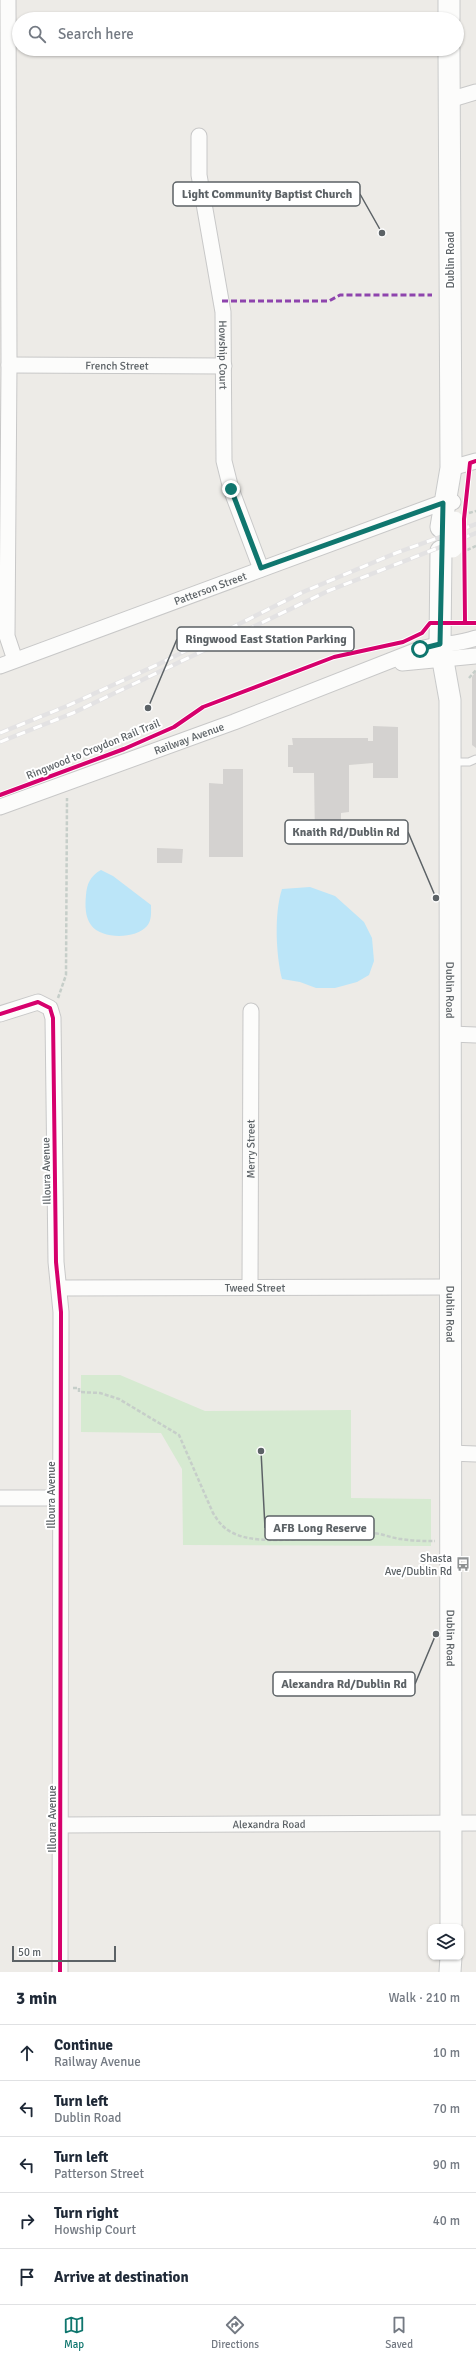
<!DOCTYPE html>
<meta charset="utf-8">
<style>
body{margin:0;font-family:Signika,sans-serif;background:#f6f6f7;color:#1f2937}
.controls{position:absolute;right:12px;bottom:12px;display:grid;overflow:hidden;border-radius:8px;box-shadow:0 1px 3px #0004}
.controls button{width:36px;height:36px;display:grid;place-items:center;padding:0;border:0;border-bottom:1px solid #e0e1e3;background:#fff;color:#1f2937;font:20px sans-serif}
.scale{position:absolute;left:12px;bottom:10px;width:104px;box-sizing:border-box;padding-left:4px;border:2px solid #5c6266;border-top:0;font-size:11px;line-height:14px;white-space:nowrap;color:#5c6266;-webkit-text-stroke:3px #fff;paint-order:stroke}
.stop{position:absolute;width:12px;height:12px;margin:-9px;border:3px solid #0f766e;border-radius:50%;background:#fff}
.stop.end{background:#0f766e;border-color:#fff;box-shadow:0 1px 4px #0008}
.list{margin:0;padding:0;list-style:none}
h2{display:flex;justify-content:space-between;align-items:center;height:52px;margin:0;padding:0 16px;font-size:17px}
h2 small{font-size:13px;font-weight:400;color:#747a83}
.list li{display:grid;grid-template-columns:26px 1fr auto;gap:12px;align-items:center;box-sizing:border-box;height:56px;padding:0 16px;border-top:1px solid #e0e1e3}
.list b{display:block;font-size:15px;white-space:nowrap}
.list p{margin:0;font-size:13px;white-space:nowrap;color:#747a83}
.list em{font-size:13px;font-style:normal;color:#747a83}
.icon{flex:none;width:22px;height:22px;fill:none;stroke:currentColor;stroke-width:2;stroke-linecap:round;stroke-linejoin:round}
.map{position:relative;flex:none;width:476px;height:1972px;overflow:hidden}
.search{position:absolute;background:#fff;box-shadow:0 1px 3px #0004;left:12px;right:12px;top:12px;height:44px;display:flex;align-items:center;gap:10px;box-sizing:border-box;padding:0 14px;border-radius:22px;color:#747a83;font-size:15px}
.sheet{height:332px;background:#fff}
nav{display:flex;justify-content:space-around;align-items:center;box-sizing:border-box;height:56px;border-top:1px solid #e0e1e3;background:#fff;font-size:11px;color:#747a83}
nav a{display:grid;justify-items:center;gap:2px}
nav .on{color:#0f766e}
.map>svg:first-child{display:block}
</style>
<div class="map">
<svg width="476" height="1972" viewBox="0 0 476 1972">
<rect width="100%" height="100%" fill="#edebe7"/>
<polygon fill="#d6ead1" points="81,1375 120,1375 205,1411 351,1410 351,1498 431,1499 431,1546 183,1545 182,1469 161,1433 81,1432"/>
<g fill="#bbe5f8">
<path d="M101,870L113,876L151,905C151,912 152,920 147,926C136,939 102,940 91,925C85,917 85,905 86,895C87,884 90,876 101,870Z"/>
<path d="M310,887L335,896L364,922L372,938L374,961L369,975L357,982L335,988H316L300,982L282,979C276,955 274,913 282,889Z"/>
</g>
<g fill="#d4d2d0">
<polygon points="476,671 476,748 472,745 472,677"/>
<polygon points="373,726 398,727 398,778 373,778 373,763 349,765 349,812 341,813 341,839 315,839 314,773 293,773 293,767 288,767 288,745 293,745 292,738 368,738 368,741 373,741"/>
<polygon points="223,769 243,769 243,857 209,857 209,783 223,784"/>
<polygon points="157,848 183,849 182,863 157,863"/>
</g>
<g fill="none" stroke-linecap="round" stroke-linejoin="round">
<defs>
<polyline id="lane" points="453,762 469,762 476,759"/>
<g id="street">
<polyline points="8,0 9,365 7,636 15,660"/>
<polyline points="449,100 476,92"/>
<path id="s1" d="M199,136V175L223,312L224,461L231,489L261,569"/>
<path id="s2" d="M9,365L224,366"/>
<polyline points="451,468 476,461"/>
<polyline points="402,663 476,656"/>
<path id="s3" d="M0,666L438,504L453,502"/>
<path id="s4" d="M0,807L234,722L420,649C439,643 458,645 476,638"/>
<polyline points="0,1014 38,1002 50,1008 53,1018 56,1262 61,1312 60,1972"/>
<polyline points="451,1034 476,1035"/>
<path id="s5" d="M250,1287L251,1011"/>
<path id="s6" d="M59,1288L450,1287"/>
<polyline points="450,1453 476,1454"/>
<polyline points="0,1498 60,1498"/>
<path id="s7" d="M61,1825L476,1823"/>
</g>
<g id="secondary">
<polyline points="449,19 449,0"/>
<polyline points="441,527 451,468 449,49"/>
<path id="s8" d="M441,551L440,644L450,700L451,1927"/>
<polyline points="450,1972 451,1957"/>
</g>
</defs>
<use href="#lane" stroke="#c8c8c8" stroke-width="9"/>
<use href="#street" stroke="#c8c8c8" stroke-width="17"/>
<use href="#secondary" stroke="#c9caca" stroke-width="23"/>
<g stroke="#c6cec9" stroke-width="2.5" stroke-dasharray="4 2" stroke-linecap="butt">
<polyline points="469,513 476,511"/>
<polyline points="467,550 476,546"/>
<polyline points="469,678 476,670"/>
<polyline points="58,998 66,975 67,798"/>
<path d="M73,1388H79V1392L100,1393L119,1399L179,1435L213,1513C218,1521 222,1527 231,1532C263,1550 334,1532 371,1533C381,1533 391,1538 401,1539C412,1541 424,1541 435,1541"/>
</g>
<use href="#lane" stroke="#fcfcfb" stroke-width="7"/>
<use href="#street" stroke="#fcfcfb" stroke-width="15"/>
<use href="#secondary" stroke="#fcfcfb" stroke-width="21"/>
<defs>
<g id="rail">
<polyline points="0,733 67,706 159,664 303,592 396,553 476,524"/>
<polyline points="0,742 73,713 328,591 476,533"/>
</g>
</defs>
<use href="#rail" stroke="#e3e2e3" stroke-width="4.5"/>
<use href="#rail" stroke="#fff" stroke-width="3" stroke-dasharray="9" stroke-linecap="butt"/>
<defs>
<polyline id="secondary-bridge" points="452,547 454,522"/>
</defs>
<use href="#secondary-bridge" stroke="#c9caca" stroke-width="23" stroke-linecap="butt"/>
<use href="#secondary-bridge" stroke="#fcfcfb" stroke-width="21"/>
<polyline stroke="#8e44ad" stroke-width="3" stroke-dasharray="6 3" stroke-linecap="butt" points="222,301 329,301 340,295 432,295"/>
<defs>
<g id="cycleway">
<polyline points="465,623 464,519 470,463 476,461"/>
<polyline points="0,795 124,749 174,727 203,707 334,657 403,642 422,633 430,623 476,623"/>
<polyline points="0,1014 38,1002 50,1008 53,1018 56,1262 61,1312 60,1972"/>
</g>
</defs>
<use href="#cycleway" stroke="#fff" stroke-width="6"/>
<use href="#cycleway" stroke="#d6006c" stroke-width="4"/>
</g>
<g fill="none" stroke-linecap="round" stroke-linejoin="round">
<polyline stroke="#0f766e" stroke-width="5" points="231,489 261,568 443,503 440,644 420,649"/>
</g>
<defs>
<symbol id="bus-bare" viewBox="-9 -9 18 18"><path d="M-5-6H5V4H4V6H2V4H-2V6H-4V4H-5ZM-3.5-4V0h7V-4ZM-3.5 1.2v1.5H-2V1.2ZM2 1.2v1.5H3.5V1.2Z" fill="#8f9293" stroke="#fff" stroke-width="2.5" paint-order="stroke"/></symbol>
</defs>
<g fill-rule="evenodd">
<use href="#bus-bare" x="453" y="1554" width="20" height="20"/>
</g>
<g text-anchor="middle" stroke-width="4" stroke-linejoin="round" paint-order="stroke">
<g font-size="11" fill="#5c6266" stroke="#fff">
<text transform="translate(450 260) rotate(-90)" y="4">Dublin Road</text>
<text dy="4" stroke="none"><textPath href="#s1" startOffset="221">Howship Court</textPath></text>
<text dy="4" stroke="none"><textPath href="#s2" startOffset="108">French Street</textPath></text>
<text dy="4" stroke="none"><textPath href="#s3" startOffset="224">Patterson Street</textPath></text>
<text dy="4" stroke="none"><textPath href="#s4" startOffset="201">Railway Avenue</textPath></text>
<text transform="translate(93 749) rotate(-22)" y="4">Ringwood to Croydon Rail Trail</text>
<text dy="4" stroke="none"><textPath href="#s8" startOffset="440">Dublin Road</textPath></text>
<text dy="4" stroke="none"><textPath href="#s5" startOffset="138">Merry Street</textPath></text>
<text transform="translate(46 1171) rotate(-91)" y="4">Illoura Avenue</text>
<text dy="4" stroke="none"><textPath href="#s6" startOffset="196">Tweed Street</textPath></text>
<text dy="4" stroke="none"><textPath href="#s8" startOffset="764">Dublin Road</textPath></text>
<text transform="translate(51 1495) rotate(-90)" y="4">Illoura Avenue</text>
<text dy="4" stroke="none"><textPath href="#s8" startOffset="1088">Dublin Road</textPath></text>
<text transform="translate(52 1819) rotate(-90)" y="4">Illoura Avenue</text>
<text dy="4" stroke="none"><textPath href="#s7" startOffset="208">Alexandra Road</textPath></text>
</g>
<g font-size="11" fill="#5c6266" stroke="#fff" text-anchor="end">
<text x="452" y="1562">Shasta<tspan x="452" dy="13">Ave/Dublin Rd</tspan></text>
</g>
</g>
<path fill="none" stroke="#5c6266" stroke-width="1.5" d="M382 233L360 194M148 708L177 639M436 898L408 832M261 1451L265 1528M436 1634L415 1684"/>
<g fill="#5c6266" stroke="#fff" stroke-width="1.5">
<circle cx="382" cy="233" r="4"/>
<circle cx="148" cy="708" r="4"/>
<circle cx="436" cy="898" r="4"/>
<circle cx="261" cy="1451" r="4"/>
<circle cx="436" cy="1634" r="4"/>
</g>
<g fill="#fff" stroke="#5c6266" stroke-width="1.5">
<rect x="173" y="182" width="187" height="24" rx="4"/>
<rect x="177" y="627" width="177" height="24" rx="4"/>
<rect x="285" y="820" width="123" height="24" rx="4"/>
<rect x="265" y="1516" width="109" height="24" rx="4"/>
<rect x="273" y="1672" width="142" height="24" rx="4"/>
</g>
<g font-size="12" text-anchor="middle" font-weight="bold" fill="#5c6266">
<text x="267" y="198">Light Community Baptist Church</text>
<text x="266" y="643">Ringwood East Station Parking</text>
<text x="346" y="836">Knaith Rd/Dublin Rd</text>
<text x="320" y="1532">AFB Long Reserve</text>
<text x="344" y="1688">Alexandra Rd/Dublin Rd</text>
</g>
</svg>
<div class="controls">
<button><svg class="icon" aria-label="layers" viewBox="0 0 24 24"><path d="M12 4l9 5-9 5-9-5zM3 14l9 5 9-5"/></svg></button>
</div>
<div class="scale">50 m</div>
<div class="stop" style="left:420px;top:649px"></div>
<div class="stop end" style="left:231px;top:489px"></div>
<div class="search"><svg class="icon" aria-label="search" viewBox="0 0 24 24"><circle cx="10" cy="10" r="6"/><path d="M15 15l6 6"/></svg>Search here</div>
</div>
<section class="sheet">
<h2>3 min<small>Walk · 210 m</small></h2>
<ul class="list">
<li><svg class="icon" aria-label="ahead" viewBox="0 0 24 24"><path d="M12 20V5M6 11l6-6 6 6"/></svg><div><b>Continue</b><p>Railway Avenue</p></div><em>10 m</em></li>
<li><svg class="icon" aria-label="left" viewBox="0 0 24 24"><path d="M17 20v-9H6M10 6l-5 5 5 5"/></svg><div><b>Turn left</b><p>Dublin Road</p></div><em>70 m</em></li>
<li><svg class="icon" aria-label="left" viewBox="0 0 24 24"><path d="M17 20v-9H6M10 6l-5 5 5 5"/></svg><div><b>Turn left</b><p>Patterson Street</p></div><em>90 m</em></li>
<li><svg class="icon" aria-label="right" viewBox="0 0 24 24"><path d="M7 20v-9h11M14 6l5 5-5 5"/></svg><div><b>Turn right</b><p>Howship Court</p></div><em>40 m</em></li>
<li><svg class="icon" aria-label="arrive" viewBox="0 0 24 24"><path d="M6 21V4h12l-3 4 3 4H6"/></svg><div><b>Arrive at destination</b></div></li>
</ul>
</section>
<nav>
<a class="on"><svg class="icon" aria-label="map" viewBox="0 0 24 24"><path d="M3 6l6-2 6 2 6-2v14l-6 2-6-2-6 2zM9 4v14M15 6v14"/></svg>Map</a>
<a><svg class="icon" aria-label="directions" viewBox="0 0 24 24"><path d="M12 3l9 9-9 9-9-9zM9 14v-3h6M13 9l2 2-2 2"/></svg>Directions</a>
<a><svg class="icon" aria-label="saved" viewBox="0 0 24 24"><path d="M7 4h10v16l-5-4-5 4z"/></svg>Saved</a>
</nav>
